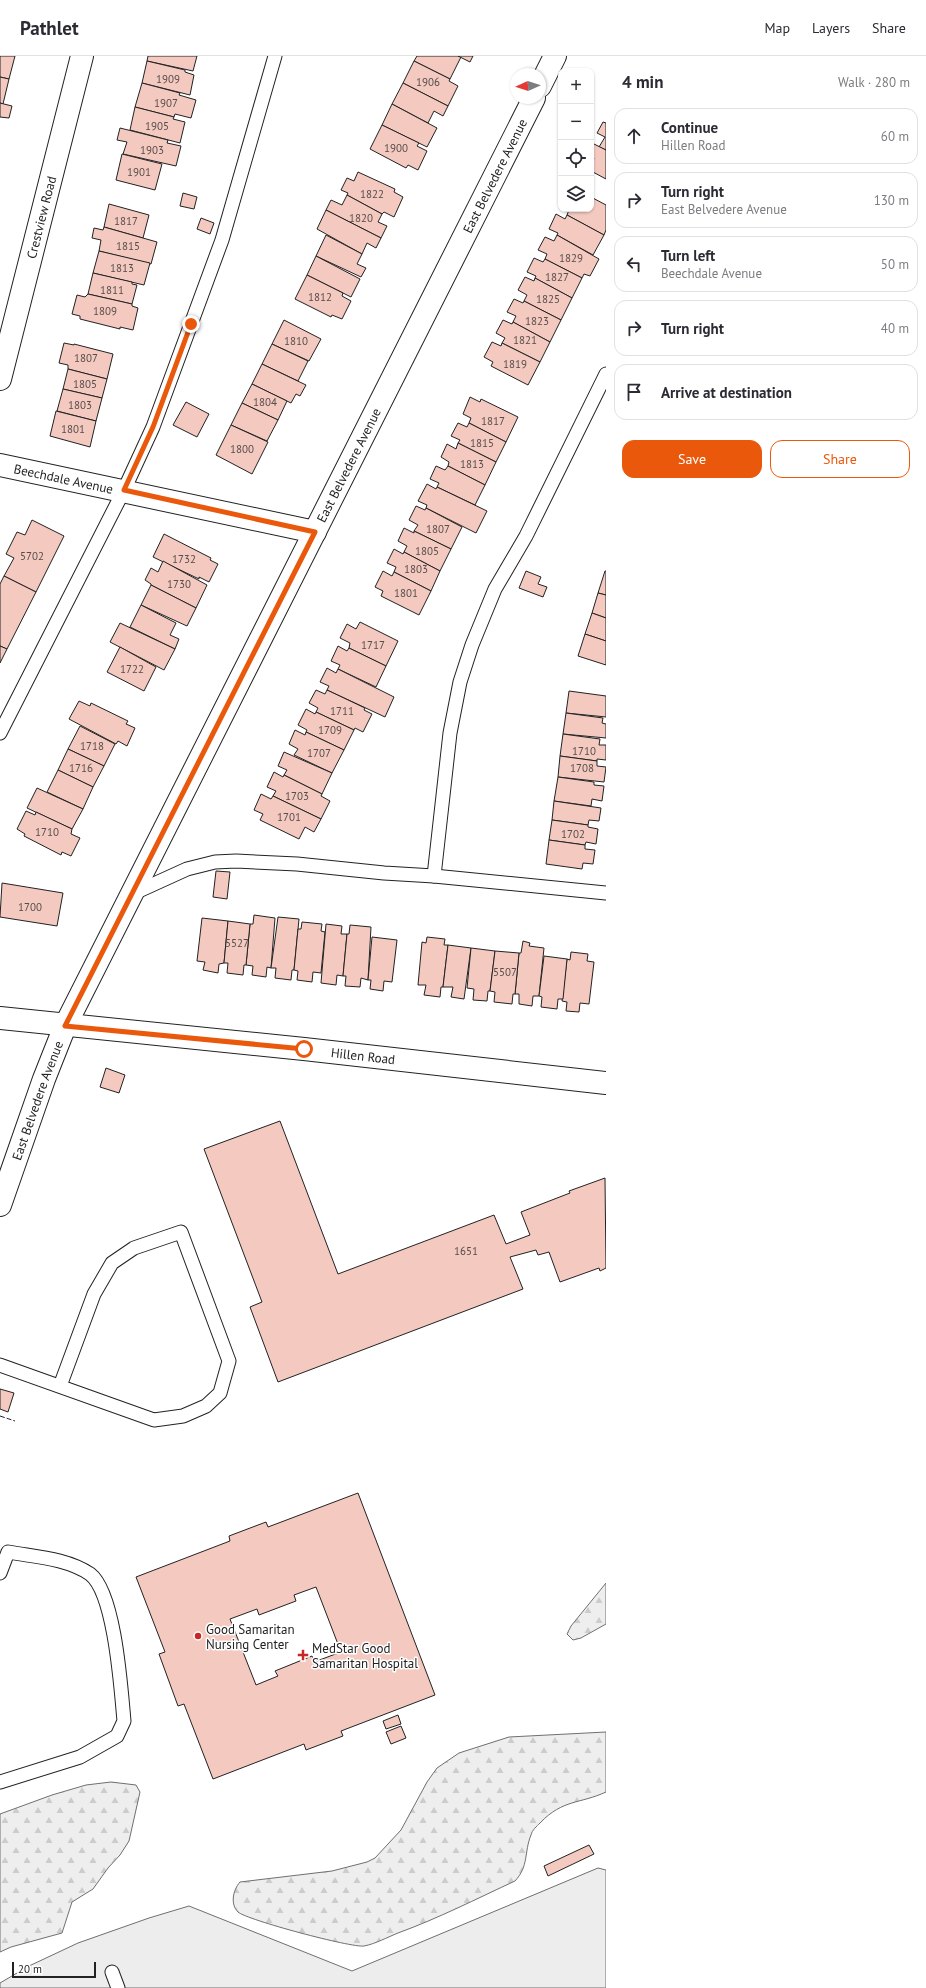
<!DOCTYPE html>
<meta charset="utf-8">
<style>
body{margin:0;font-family:"PT Sans",sans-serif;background:#f2f2f3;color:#2b2b33}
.controls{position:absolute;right:12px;top:12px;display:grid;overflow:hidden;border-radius:8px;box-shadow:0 1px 3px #0004}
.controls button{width:36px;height:36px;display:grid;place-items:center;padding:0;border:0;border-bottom:1px solid #e1e1e2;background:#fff;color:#2b2b33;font:20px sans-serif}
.compass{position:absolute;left:510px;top:12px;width:36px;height:36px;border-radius:50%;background:#fff;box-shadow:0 1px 3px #0004;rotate:267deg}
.scale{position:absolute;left:12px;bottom:10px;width:84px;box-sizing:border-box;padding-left:4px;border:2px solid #222;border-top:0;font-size:11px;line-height:14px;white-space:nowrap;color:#222;-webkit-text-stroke:3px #fff;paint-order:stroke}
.stop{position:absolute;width:12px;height:12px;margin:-9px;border:3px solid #ea580c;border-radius:50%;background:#fff}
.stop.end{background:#ea580c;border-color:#fff;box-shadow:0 1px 4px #0008}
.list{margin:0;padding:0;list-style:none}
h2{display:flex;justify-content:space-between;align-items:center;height:52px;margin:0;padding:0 16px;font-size:17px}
h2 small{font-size:13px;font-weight:400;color:#7c7c81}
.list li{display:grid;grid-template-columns:26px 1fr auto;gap:12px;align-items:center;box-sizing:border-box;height:56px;margin:0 8px 8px;padding:0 8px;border:1px solid #e1e1e2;border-radius:12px}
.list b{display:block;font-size:15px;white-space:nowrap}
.list p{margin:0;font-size:13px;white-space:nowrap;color:#7c7c81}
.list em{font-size:13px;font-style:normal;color:#7c7c81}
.actions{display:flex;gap:8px;padding:12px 16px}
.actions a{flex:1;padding:9px 0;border:1px solid #ea580c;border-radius:12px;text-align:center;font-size:14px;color:#ea580c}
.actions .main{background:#ea580c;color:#fff}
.icon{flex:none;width:22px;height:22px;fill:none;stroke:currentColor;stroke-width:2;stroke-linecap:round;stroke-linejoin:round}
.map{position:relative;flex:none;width:606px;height:1932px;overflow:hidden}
header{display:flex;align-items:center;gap:24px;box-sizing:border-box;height:56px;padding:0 20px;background:#fff;border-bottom:1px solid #e1e1e2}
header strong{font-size:19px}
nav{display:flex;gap:22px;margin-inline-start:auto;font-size:14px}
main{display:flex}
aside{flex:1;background:#fff}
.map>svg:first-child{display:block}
</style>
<header>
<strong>Pathlet</strong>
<nav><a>Map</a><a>Layers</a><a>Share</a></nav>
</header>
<main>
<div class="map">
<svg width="606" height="1932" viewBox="0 0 606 1932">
<defs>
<pattern id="forest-firs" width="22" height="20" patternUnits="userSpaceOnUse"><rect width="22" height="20" fill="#eee"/><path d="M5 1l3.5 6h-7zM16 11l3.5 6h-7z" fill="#ccc"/></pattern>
</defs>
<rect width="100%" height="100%" fill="#fff"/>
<g fill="url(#forest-firs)" stroke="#6f6f6f">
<polygon points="606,1527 606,1568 581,1582 573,1584 567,1578 571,1570"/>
<path d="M606,1676V1736C580,1748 563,1743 540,1767C537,1770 532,1774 531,1779C524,1796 529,1810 515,1825C476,1843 439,1862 398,1877C388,1881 375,1888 364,1890C352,1892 247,1864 238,1856C230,1848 233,1834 240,1826L332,1815L367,1806L375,1802L401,1774L427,1726L437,1712L459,1697L509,1681Z"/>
<polygon points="111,1726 136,1729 140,1736 129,1785 120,1799 108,1812 93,1833 72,1846 62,1877 11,1891 0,1896 0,1758 52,1739 86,1729"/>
</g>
<polygon fill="#ededed" stroke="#6f6f6f" points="598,1812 606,1814 606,1932 0,1932 0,1927 29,1910 78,1887 149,1862 189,1850 352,1915"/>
<g fill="#f3c9c0" stroke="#222" fill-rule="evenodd">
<polygon points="0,0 15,0 9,23 0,21"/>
<polygon points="148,0 197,0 193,15 147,5"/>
<polygon points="417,0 458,0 461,1 450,23 414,5"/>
<polygon points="458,0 473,0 470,6"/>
<polygon points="147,5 185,14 185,16 194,19 190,39 142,27"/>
<polygon points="414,5 450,23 449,25 458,30 448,50 403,27"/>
<polygon points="0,21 9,23 3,48 0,47"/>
<polygon points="142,27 180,37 179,39 196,44 191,62 175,58 174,61 135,51"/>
<polygon points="403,27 448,50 443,60 434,55 428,67 392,48"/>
<polygon points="0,47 12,50 9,62 0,61"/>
<polygon points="392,48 437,72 427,91 382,69"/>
<polygon points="135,51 174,61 173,63 185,66 180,87 130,74"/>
<polygon points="603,66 606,67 606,94 599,91 605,81 597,77"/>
<polygon points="382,69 419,87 417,90 427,95 418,114 408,109 406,112 370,93"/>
<polygon points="120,72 168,84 167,87 181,90 176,110 123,98 127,86 117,84"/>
<polygon points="592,87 606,94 606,123 591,115 591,108 594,102 591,100"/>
<polygon points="122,98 162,108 155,134 116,124"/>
<polygon points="358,116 395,133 394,136 403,141 394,161 384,156 382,158 347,139 348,137 341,134 347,122 354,125"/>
<polygon points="183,137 197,141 194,153 180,150"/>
<polygon points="347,139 382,158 378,166 387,170 381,182 326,154 331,144 342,149"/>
<polygon points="591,141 606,149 606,174 604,179 567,159 569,154 567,153 591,153"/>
<polygon points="109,148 149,159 143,182 104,171"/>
<polygon points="326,154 381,182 376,192 367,187 362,198 317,173"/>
<polygon points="556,158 565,163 567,159 604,179 593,199 557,179 558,177 549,173"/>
<polygon points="201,162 214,167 210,178 197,173"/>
<polygon points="104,171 157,186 151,208 99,195 101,184 92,182 94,172 103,174"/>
<polygon points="326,179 362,198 357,208 366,212 361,221 316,200"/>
<polygon points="557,179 599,203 590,220 584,218 582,222 545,203 547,198 538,194 545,181 554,185"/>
<polygon points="99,195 150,207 144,229 93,217"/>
<polygon points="316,200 360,223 351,241 307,219"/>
<polygon points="534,202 543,206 545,203 582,222 572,242 535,222 536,220 527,216"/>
<polygon points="93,217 132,226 132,228 137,229 132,248 88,238"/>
<polygon points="307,219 343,237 342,240 351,245 342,263 332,259 331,261 295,243"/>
<polygon points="525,221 534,225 535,222 572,242 561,264 524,245 527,239 518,234"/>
<polygon points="88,238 132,248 132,250 138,252 133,274 120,271 120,273 80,263 80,260 72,258 77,239 85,241"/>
<polygon points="514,243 523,247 524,245 561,264 550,286 513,266 516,260 507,256"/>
<polygon points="284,264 321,283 309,305 272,288"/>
<polygon points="503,264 512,268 513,266 550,286 540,306 502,287 505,282 496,277"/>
<polygon points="492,286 501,290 502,287 540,306 528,329 491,310 493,306 484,301"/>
<polygon points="64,287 74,289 74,288 113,298 107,323 68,313 68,309 59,307"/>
<polygon points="272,288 308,305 298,325 262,308"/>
<polygon points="262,308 306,329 300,340 296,338 291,347 252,328"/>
<polygon points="68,313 107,323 102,342 63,333"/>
<polygon points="252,328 287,345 278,364 242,347"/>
<polygon points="63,333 102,342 96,365 57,355"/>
<polygon points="470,341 480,346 481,343 518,361 506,386 469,367 471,362 463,358"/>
<polygon points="186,346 209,358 197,381 173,369"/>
<polygon points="242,347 278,364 267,385 231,369"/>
<polygon points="56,355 96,365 90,391 50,380"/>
<polygon points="458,367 467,371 469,367 506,386 496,406 458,387 460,384 451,380"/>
<polygon points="231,369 268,386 252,418 216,399"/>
<polygon points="458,387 496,406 485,429 448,410 449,406 441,401 447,388 456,393"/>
<polygon points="436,410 445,414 448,410 485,429 475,449 437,431 439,427 430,423"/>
<polygon points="427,428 436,433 437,431 487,455 476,477 426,452 427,449 418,445"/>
<polygon points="416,450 425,454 426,452 462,471 451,493 414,475 418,469 409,464"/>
<polygon points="32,464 64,480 36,536 4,520 14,502 6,498 17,476 25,479"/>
<polygon points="404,472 414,477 414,475 451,493 440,515 404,496 407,490 398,485"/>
<polygon points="164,478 211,502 210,504 218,508 209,526 199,521 199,523 153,501"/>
<polygon points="394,493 403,498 404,496 440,515 431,535 394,516 396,511 387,507"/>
<polygon points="163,505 207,529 196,552 151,529 151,528 145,524 151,512 158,516"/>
<polygon points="383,515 392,520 394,516 431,535 419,559 381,540 383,535 375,531"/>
<polygon points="526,515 541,521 538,528 547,531 543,541 519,532"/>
<polygon points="605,515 606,515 606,539 598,537"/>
<polygon points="4,520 36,536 7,593 0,590 0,528"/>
<polygon points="151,529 196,552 187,570 141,549"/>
<polygon points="598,537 606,539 606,562 592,557"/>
<polygon points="141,549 176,567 170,579 179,583 175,593 130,571"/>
<polygon points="592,557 606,562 606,585 585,578"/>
<polygon points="360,566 398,585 386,610 349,592 350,587 340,582 347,568 356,573"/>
<polygon points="120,567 175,593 164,614 110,586"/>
<polygon points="585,578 606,585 606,609 578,600"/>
<polygon points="0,590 7,593 0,607"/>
<polygon points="338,590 347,595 349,592 386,610 376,631 338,613 340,609 331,605"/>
<polygon points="120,591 156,611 144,635 107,616"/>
<polygon points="327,612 336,617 338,613 394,641 385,661 327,634 329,630 320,626"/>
<polygon points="316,634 325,638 327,634 365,652 364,654 372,658 363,676 355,672 354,674 316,656 318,652 309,647"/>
<polygon points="569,635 606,640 606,661 566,657"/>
<polygon points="79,645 90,650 91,647 128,665 126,668 135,672 127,690 118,685 116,688 69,663"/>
<polygon points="306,653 315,658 316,656 354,674 344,694 306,676 307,674 298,669"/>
<polygon points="566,657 603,662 602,667 606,668 606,682 563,678"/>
<polygon points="80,670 115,688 104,710 68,693"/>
<polygon points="295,674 305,679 306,676 344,694 332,717 294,699 298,693 289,688"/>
<polygon points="563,678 600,683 599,689 606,689 606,704 597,703 597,705 560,700"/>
<polygon points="68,693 104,710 93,731 58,714"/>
<polygon points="284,696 332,717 322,738 284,719 287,714 278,710"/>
<polygon points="560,700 597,705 597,710 606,711 604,726 558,721"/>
<polygon points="58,714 93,731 83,753 47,736"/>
<polygon points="274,716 283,721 284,719 322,738 321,740 330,745 321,763 273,740 276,735 267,731"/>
<polygon points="558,721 594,726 594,729 604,730 602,745 592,743 591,750 554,745"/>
<polygon points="37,732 83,753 72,773 27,752"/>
<polygon points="261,738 271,743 273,740 321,763 314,776 305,771 299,783 260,764 263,758 254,754"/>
<polygon points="554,745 601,752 599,765 589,764 588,769 552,764"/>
<polygon points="26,755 35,759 36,756 72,773 71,778 80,782 71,800 62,796 61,799 24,780 25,778 17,773"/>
<polygon points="552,764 588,769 588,771 598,773 596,788 586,786 585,789 549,784"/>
<polygon points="549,784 585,789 585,793 595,794 593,808 583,807 582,813 546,808"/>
<polygon points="216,815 230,816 227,843 213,841"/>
<polygon points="2,827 63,837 57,870 0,861"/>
<polygon points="254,859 275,862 271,912 267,911 266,921 252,919 253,910 246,909 250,868 253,868"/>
<polygon points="278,861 299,863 294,914 292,914 291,924 275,922 276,912 271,912"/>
<polygon points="202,862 228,865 224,907 219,908 218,917 203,914 205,906 197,905"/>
<polygon points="228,865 250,868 246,909 244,909 243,919 227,917 228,907 224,907"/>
<polygon points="302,866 322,868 321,875 325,876 321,917 313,916 312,926 297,924 298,915 294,914 298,873 301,873"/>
<polygon points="326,868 342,870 341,878 347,878 343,920 337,919 336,929 321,927"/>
<polygon points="350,869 371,871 368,924 361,922 360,931 345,930 346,920 343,920 347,878 349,878"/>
<polygon points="372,881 397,884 392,926 384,925 383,935 370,933 371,924 368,924"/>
<polygon points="427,881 445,883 444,889 448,889 443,931 441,931 440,941 424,939 426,929 418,929 422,886 426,887"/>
<polygon points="523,885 530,887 529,890 544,892 539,940 533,940 532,950 519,948 519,938 515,938 519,897 521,897"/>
<polygon points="448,889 471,892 464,943 451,941 453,931 443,931"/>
<polygon points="471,892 495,895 490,935 488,935 487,945 473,944 474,933 467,932"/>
<polygon points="495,895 519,897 515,938 513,938 512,948 494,946 495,936 490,935"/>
<polygon points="571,896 588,898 587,905 594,906 589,948 580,947 579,956 566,955 567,946 562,945 567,903 570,904"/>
<polygon points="544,900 567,903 563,943 558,943 557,953 541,951 542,941 539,940"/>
<polygon points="106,1012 125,1019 119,1037 100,1031"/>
<polygon points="280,1065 338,1218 494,1159 506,1188 530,1179 521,1156 570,1137 569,1135 605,1122 606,1212 600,1215 599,1212 560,1226 549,1196 538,1199 536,1194 510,1201 523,1233 278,1326 250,1251 262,1246 204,1093"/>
<polygon points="0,1333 14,1337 8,1356 0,1353"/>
<path d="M358,1437L435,1639L341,1675L343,1680L306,1694L304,1688L213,1723L184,1648L178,1650L159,1598L165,1596L136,1521L230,1485L229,1480L266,1466L268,1471ZM316,1531L341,1596L314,1606L312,1600L275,1615L278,1620L256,1629L230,1563L257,1553L259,1559L296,1545L294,1539Z"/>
<polygon points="398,1659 401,1668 386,1673 383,1665"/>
<polygon points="401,1670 406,1682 391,1688 386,1676"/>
<polygon points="589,1789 594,1798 548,1820 544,1810"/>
</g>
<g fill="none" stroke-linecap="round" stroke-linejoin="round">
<defs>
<g id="lane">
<polyline points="0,677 124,434 153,371 222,184 275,0"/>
<polyline points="434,820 450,677 460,626 472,589 495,533 526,480 606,318"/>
<polyline points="132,838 187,813 215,806 236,805 297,808 384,817 434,820 606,837"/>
<polyline points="0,1309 154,1364 183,1360 206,1350 220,1337 229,1305 181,1176 134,1192 112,1207 94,1238 60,1330"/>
<path d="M0,1517L8,1496C35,1501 66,1502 90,1518C115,1537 121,1633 124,1665L117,1680L80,1701L0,1726"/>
<polyline points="112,1916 118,1932"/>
</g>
<g id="street">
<path id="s1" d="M0,323L82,0"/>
<path id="s2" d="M0,409L315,476"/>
</g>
<g id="secondary">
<polyline points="540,30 555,0"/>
<path id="s3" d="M0,962L304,993L606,1027"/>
<path id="s4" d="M0,1149L44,1023L65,970L534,42"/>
</g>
</defs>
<use href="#lane" stroke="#222" stroke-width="15"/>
<use href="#street" stroke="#222" stroke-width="24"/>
<use href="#secondary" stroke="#222" stroke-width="24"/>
<use href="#lane" stroke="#fff" stroke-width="13"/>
<use href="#street" stroke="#fff" stroke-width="22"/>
<use href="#secondary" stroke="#fff" stroke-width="22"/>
<polyline stroke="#222" stroke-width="1" stroke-dasharray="5 2" stroke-linecap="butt" points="0,1360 15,1365"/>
</g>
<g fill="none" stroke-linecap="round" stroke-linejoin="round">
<polyline stroke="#ea580c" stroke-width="5" points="191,268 153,371 124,434 315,476 65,970 304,993"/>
</g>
<g fill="#c62828" stroke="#fff" stroke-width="1.5">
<circle cx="198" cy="1580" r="4"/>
<path d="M301 1593h4v4h4v4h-4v4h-4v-4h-4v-4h4z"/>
</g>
<g text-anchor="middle" stroke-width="3" stroke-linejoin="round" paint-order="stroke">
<g font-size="11" fill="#564c4a">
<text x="168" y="27">1909</text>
<text x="428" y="30">1906</text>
<text x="166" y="51">1907</text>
<text x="157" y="74">1905</text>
<text x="396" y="96">1900</text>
<text x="152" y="98">1903</text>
<text x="139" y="120">1901</text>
<text x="372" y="142">1822</text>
<text x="361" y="166">1820</text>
<text x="126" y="169">1817</text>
<text x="128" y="194">1815</text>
<text x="571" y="206">1829</text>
<text x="122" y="216">1813</text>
<text x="557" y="225">1827</text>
<text x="112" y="238">1811</text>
<text x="320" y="245">1812</text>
<text x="548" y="247">1825</text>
<text x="105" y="259">1809</text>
<text x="537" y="269">1823</text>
<text x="525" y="288">1821</text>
<text x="296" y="289">1810</text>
<text x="86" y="306">1807</text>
<text x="515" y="312">1819</text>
<text x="85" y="332">1805</text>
<text x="265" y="350">1804</text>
<text x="80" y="353">1803</text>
<text x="493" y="369">1817</text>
<text x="73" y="377">1801</text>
<text x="482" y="391">1815</text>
<text x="242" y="397">1800</text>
<text x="472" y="412">1813</text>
<text x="438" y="477">1807</text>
<text x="427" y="499">1805</text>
<text x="32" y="504">5702</text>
<text x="184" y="507">1732</text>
<text x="416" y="517">1803</text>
<text x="179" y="532">1730</text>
<text x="406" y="541">1801</text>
<text x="373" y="593">1717</text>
<text x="132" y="617">1722</text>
<text x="342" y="659">1711</text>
<text x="330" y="678">1709</text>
<text x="92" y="694">1718</text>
<text x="584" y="699">1710</text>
<text x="319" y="701">1707</text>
<text x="81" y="716">1716</text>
<text x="582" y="716">1708</text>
<text x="297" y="744">1703</text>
<text x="289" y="765">1701</text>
<text x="47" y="780">1710</text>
<text x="573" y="782">1702</text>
<text x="30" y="855">1700</text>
<text x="237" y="891">5527</text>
<text x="505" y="920">5507</text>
<text x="466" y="1199">1651</text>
</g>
<g font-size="13" fill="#222" stroke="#fff">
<text dy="5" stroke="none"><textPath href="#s4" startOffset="1143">East Belvedere Avenue</textPath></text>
<text dy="5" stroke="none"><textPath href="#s1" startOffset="167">Crestview Road</textPath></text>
<text dy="5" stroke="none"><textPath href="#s4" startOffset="819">East Belvedere Avenue</textPath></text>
<text dy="5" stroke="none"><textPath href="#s2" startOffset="65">Beechdale Avenue</textPath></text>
<text dy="5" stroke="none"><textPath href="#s3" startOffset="365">Hillen Road</textPath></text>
<text dy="5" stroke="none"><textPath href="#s4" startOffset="111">East Belvedere Avenue</textPath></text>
</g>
<g font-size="13" fill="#222" stroke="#fff" text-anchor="start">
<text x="206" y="1578">Good Samaritan<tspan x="206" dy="15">Nursing Center</tspan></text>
<text x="312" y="1597">MedStar Good<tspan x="312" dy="15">Samaritan Hospital</tspan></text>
</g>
</g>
</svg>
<div class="controls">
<button>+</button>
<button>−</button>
<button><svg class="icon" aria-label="locate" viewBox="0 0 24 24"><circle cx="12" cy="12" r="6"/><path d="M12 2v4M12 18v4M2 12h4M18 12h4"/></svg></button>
<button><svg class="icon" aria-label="layers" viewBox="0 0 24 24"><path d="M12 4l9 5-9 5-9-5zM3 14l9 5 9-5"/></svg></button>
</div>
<svg class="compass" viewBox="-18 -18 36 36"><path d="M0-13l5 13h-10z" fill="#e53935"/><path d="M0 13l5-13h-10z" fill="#7c7c81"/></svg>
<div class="scale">20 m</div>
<div class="stop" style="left:304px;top:993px"></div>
<div class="stop end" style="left:191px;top:268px"></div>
</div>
<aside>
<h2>4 min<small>Walk · 280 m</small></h2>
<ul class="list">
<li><svg class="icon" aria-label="ahead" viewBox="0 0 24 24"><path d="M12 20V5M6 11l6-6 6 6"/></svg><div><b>Continue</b><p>Hillen Road</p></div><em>60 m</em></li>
<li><svg class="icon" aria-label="right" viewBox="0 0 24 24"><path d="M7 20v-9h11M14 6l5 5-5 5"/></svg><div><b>Turn right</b><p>East Belvedere Avenue</p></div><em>130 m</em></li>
<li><svg class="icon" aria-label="left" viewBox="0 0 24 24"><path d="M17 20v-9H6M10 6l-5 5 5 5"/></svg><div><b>Turn left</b><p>Beechdale Avenue</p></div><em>50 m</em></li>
<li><svg class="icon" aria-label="right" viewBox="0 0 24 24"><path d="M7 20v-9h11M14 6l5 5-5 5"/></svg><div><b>Turn right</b></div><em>40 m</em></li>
<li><svg class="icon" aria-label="arrive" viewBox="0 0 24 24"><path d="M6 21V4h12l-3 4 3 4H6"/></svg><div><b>Arrive at destination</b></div></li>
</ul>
<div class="actions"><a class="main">Save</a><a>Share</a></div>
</aside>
</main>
